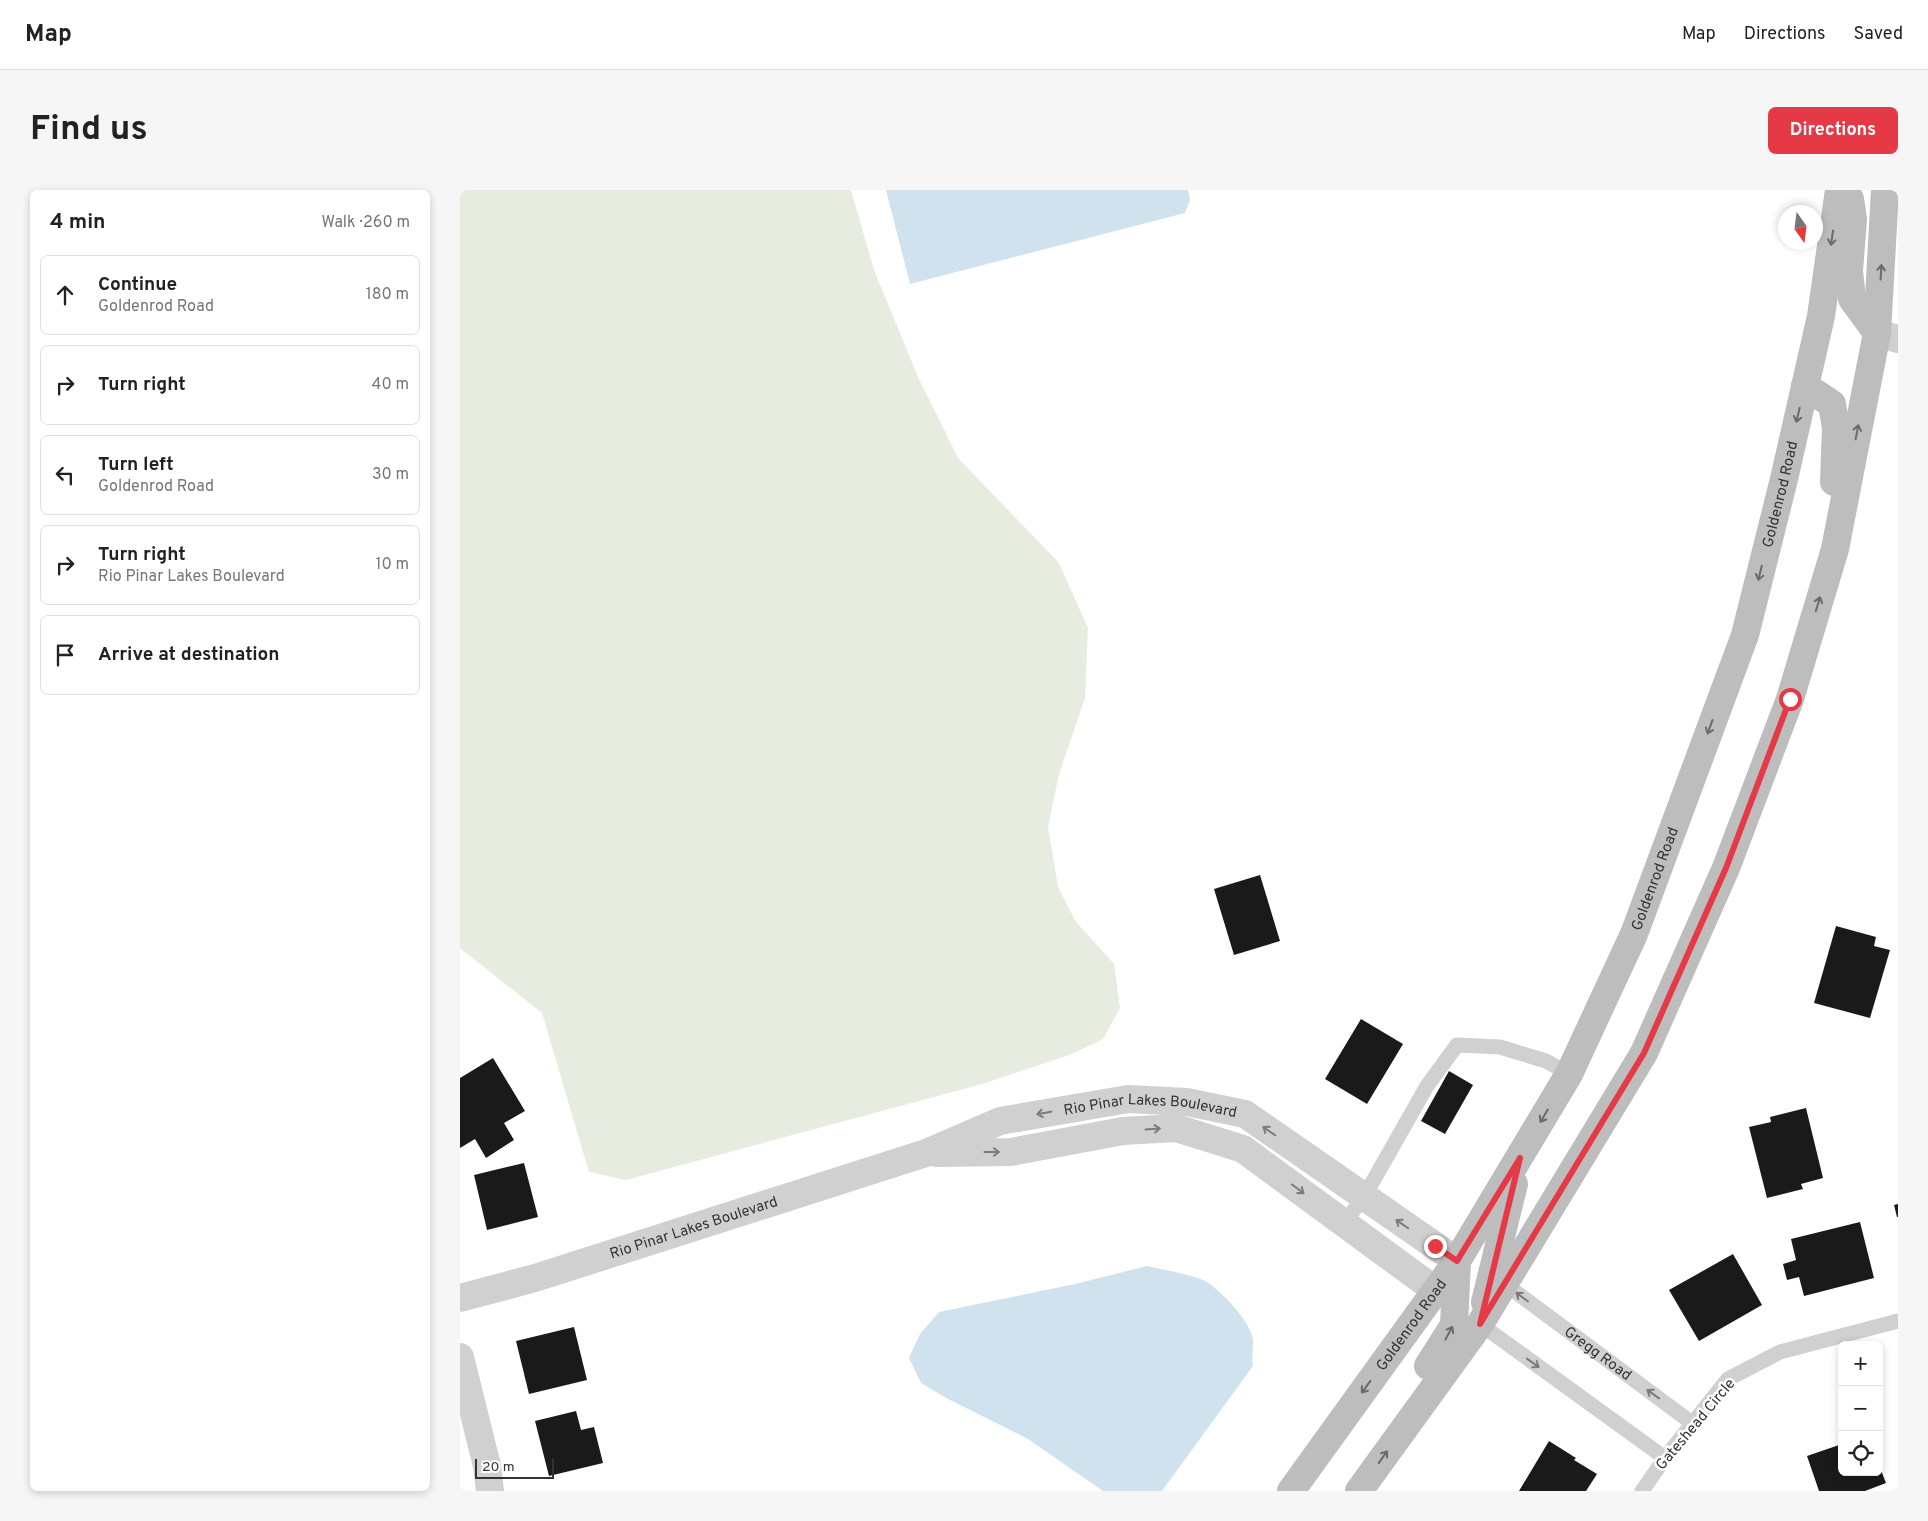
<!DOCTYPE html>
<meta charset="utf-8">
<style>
body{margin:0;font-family:Overpass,sans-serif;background:#f6f6f6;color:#222}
.controls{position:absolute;right:15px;bottom:15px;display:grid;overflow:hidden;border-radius:8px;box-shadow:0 2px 8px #0003}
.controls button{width:45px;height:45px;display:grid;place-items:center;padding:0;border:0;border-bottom:1px solid #e0e0e0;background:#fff;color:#222;font:25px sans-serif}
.compass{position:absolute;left:1318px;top:15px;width:45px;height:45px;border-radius:50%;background:#fff;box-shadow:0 2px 8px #0003;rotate:166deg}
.scale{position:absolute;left:15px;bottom:12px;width:79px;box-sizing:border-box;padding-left:5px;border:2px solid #333;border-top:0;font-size:14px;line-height:18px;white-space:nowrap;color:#333;-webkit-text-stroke:4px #fff;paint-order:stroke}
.stop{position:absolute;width:15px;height:15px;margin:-11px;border:4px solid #e63946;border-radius:50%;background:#fff}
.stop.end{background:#e63946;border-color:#fff;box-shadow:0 1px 5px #0008}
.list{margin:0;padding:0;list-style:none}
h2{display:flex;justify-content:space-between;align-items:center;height:65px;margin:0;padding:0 20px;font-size:21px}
h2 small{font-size:16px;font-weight:400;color:#767676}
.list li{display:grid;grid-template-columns:32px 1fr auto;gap:15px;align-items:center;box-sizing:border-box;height:80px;margin:0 10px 10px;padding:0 10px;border:1px solid #e0e0e0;border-radius:8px}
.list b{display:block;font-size:19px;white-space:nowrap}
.list p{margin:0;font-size:16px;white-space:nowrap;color:#767676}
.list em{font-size:16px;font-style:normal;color:#767676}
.icon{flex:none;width:28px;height:28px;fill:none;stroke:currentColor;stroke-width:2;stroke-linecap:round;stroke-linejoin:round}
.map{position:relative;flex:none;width:1438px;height:1301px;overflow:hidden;border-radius:8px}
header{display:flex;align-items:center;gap:30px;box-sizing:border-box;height:70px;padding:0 25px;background:#fff;border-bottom:1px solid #e0e0e0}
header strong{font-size:24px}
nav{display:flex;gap:28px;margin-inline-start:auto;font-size:18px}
.intro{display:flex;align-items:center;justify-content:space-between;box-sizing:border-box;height:120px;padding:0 30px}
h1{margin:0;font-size:35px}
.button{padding:12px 22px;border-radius:8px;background:#e63946;color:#fff;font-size:18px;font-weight:700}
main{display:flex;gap:30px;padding:0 30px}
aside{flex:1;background:#fff;border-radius:8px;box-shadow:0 2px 8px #0003}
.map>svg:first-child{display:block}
</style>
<header>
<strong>Map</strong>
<nav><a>Map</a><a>Directions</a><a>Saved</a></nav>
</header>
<div class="intro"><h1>Find us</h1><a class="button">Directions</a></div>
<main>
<aside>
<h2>4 min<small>Walk · 260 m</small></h2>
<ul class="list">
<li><svg class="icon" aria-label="ahead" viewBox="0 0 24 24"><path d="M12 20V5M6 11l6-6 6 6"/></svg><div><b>Continue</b><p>Goldenrod Road</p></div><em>180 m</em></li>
<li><svg class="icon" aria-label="right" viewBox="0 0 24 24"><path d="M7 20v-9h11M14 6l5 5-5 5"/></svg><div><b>Turn right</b></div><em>40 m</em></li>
<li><svg class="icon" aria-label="left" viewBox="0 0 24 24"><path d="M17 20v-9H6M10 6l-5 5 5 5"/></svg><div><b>Turn left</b><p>Goldenrod Road</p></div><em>30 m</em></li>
<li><svg class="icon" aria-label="right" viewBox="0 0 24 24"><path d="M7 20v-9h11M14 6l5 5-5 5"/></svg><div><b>Turn right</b><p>Rio Pinar Lakes Boulevard</p></div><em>10 m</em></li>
<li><svg class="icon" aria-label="arrive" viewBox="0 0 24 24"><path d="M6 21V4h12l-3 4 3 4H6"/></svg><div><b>Arrive at destination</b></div></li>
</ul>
</aside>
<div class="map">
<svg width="1438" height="1301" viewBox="0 0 1438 1301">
<rect width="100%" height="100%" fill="#fff"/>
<polygon fill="#e6ecdf" points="0,0 391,0 414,80 458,187 498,268 599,373 628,438 625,508 599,584 588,637 598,697 616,732 654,774 660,818 643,849 612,864 522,894 166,990 129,982 82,823 0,758"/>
<g fill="#cfe2ee">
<polygon points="426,0 728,0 730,10 725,23 450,94"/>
<path d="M687,1076C700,1079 738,1086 747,1092C763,1103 789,1130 793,1149C794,1158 791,1167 793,1176L702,1301H643L568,1249L488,1209L461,1193L449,1168L460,1144L479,1122L615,1094Z"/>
</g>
<g fill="#1a1a1a">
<polygon points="800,685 820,751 774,765 754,699"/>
<polygon points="1376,736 1416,747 1414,756 1430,760 1410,828 1354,813"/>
<polygon points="901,829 943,854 907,914 865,889"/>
<polygon points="33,868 65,921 44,933 54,950 26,968 15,949 0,958 0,888"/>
<polygon points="989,881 1013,895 985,944 961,931"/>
<polygon points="1346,918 1363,988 1341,994 1343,999 1307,1008 1289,937 1311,932 1310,927"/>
<polygon points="64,973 78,1027 27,1040 14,985"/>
<polygon points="1438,1014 1438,1027 1437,1027 1434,1015"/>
<polygon points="1400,1032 1414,1088 1344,1106 1339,1087 1327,1090 1323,1074 1336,1070 1331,1049"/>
<polygon points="1273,1064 1302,1115 1239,1151 1209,1100"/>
<polygon points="114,1137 127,1190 69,1204 56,1151"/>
<polygon points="116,1221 121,1240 134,1237 143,1273 89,1286 75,1231"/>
<polygon points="1089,1251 1116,1268 1114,1270 1137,1284 1126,1301 1059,1301"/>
<polygon points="1382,1254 1382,1282 1419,1282 1419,1275 1426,1293 1405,1301 1359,1301 1347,1266"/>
</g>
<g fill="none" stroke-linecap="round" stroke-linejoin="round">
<g stroke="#d0d0d0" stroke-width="15">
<polyline points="884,1033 904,1007 967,896 997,855 1040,857 1086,871 1109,884"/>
<path id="s1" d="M1045,1094L1232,1233"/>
<polyline points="1020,1134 1205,1268"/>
<polyline points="1182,1301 1205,1268 1268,1189 1320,1162 1438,1131"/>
</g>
<g stroke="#d0d0d0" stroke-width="28">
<polyline points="1417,143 1438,149"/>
<polyline points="477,963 551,962 663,941 716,938 783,959 975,1100"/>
<path id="s2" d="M0,1108L75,1088L466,963L540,931L668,909L727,912L785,924L997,1071"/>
<polyline points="0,1167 27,1276 30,1301"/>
</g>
<g stroke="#bdbdbd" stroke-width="28">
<polyline points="1390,9 1393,29 1389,81 1392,109 1417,143"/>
<polyline points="1345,196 1372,214 1376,238 1374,292"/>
<polyline points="1025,1112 1054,994"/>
<polyline points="968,1176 994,1135 997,1071"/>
<path id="s3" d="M831,1301L997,1071L1109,884L1174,744L1285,445L1324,289L1361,126L1379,0"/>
<polyline points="899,1301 1020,1134 1184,863 1266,678 1330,509 1375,359 1417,143 1425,0"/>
</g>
</g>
<defs><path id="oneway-shaft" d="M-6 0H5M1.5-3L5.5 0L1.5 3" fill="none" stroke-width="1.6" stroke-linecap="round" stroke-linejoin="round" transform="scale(1.25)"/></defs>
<g stroke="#6a6a6a">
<use href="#oneway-shaft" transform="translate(1372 48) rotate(98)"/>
<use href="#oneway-shaft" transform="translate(1421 82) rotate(-87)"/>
<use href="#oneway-shaft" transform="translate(1338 225) rotate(103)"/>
<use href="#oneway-shaft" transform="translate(1397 242) rotate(-79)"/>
<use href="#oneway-shaft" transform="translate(1300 383) rotate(104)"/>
<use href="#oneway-shaft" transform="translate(1358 414) rotate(-73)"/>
<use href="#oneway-shaft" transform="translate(1250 537) rotate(110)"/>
<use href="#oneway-shaft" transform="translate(1084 926) rotate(120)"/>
<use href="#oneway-shaft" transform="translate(989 1143) rotate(-61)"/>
<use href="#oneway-shaft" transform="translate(906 1197) rotate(126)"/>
<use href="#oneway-shaft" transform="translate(923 1267) rotate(-55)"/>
</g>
<g stroke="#7a7a7a">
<use href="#oneway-shaft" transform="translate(584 923) rotate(170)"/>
<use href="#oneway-shaft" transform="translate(693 939) rotate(-4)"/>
<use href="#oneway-shaft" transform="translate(809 941) rotate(-145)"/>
<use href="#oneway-shaft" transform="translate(532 962)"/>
<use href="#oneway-shaft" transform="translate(838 999) rotate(37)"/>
<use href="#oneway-shaft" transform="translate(942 1034) rotate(-145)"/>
<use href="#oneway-shaft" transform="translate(1062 1107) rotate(-143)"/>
<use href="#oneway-shaft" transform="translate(1073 1173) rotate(36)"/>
<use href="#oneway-shaft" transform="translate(1193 1204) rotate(-144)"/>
</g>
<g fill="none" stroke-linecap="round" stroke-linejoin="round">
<polyline stroke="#e63946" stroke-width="6" points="975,1056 997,1071 1060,968 1020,1134 1184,863 1266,678 1330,509"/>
</g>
<g text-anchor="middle" stroke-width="5" stroke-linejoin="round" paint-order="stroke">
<g font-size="15" fill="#333" stroke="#fff">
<text dy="5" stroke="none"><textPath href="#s3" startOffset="1120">Goldenrod Road</textPath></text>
<text dy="5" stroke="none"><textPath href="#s3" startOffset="715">Goldenrod Road</textPath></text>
<text dy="5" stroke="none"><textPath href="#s2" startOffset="721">Rio Pinar Lakes Boulevard</textPath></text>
<text dy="5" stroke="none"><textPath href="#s2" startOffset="244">Rio Pinar Lakes Boulevard</textPath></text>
<text dy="5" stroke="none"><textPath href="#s3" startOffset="205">Goldenrod Road</textPath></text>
<text dy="5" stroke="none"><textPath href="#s1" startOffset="116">Gregg Road</textPath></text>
<text transform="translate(1235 1234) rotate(-50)" y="5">Gateshead Circle</text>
</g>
</g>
</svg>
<div class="controls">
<button>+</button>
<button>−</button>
<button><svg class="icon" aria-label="locate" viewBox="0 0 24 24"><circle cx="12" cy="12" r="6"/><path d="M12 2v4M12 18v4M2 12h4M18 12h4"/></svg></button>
</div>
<svg class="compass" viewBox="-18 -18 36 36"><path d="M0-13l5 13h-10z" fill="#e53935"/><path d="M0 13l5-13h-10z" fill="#767676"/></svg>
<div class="scale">20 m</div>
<div class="stop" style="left:1330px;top:509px"></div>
<div class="stop end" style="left:975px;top:1056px"></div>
</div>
</main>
